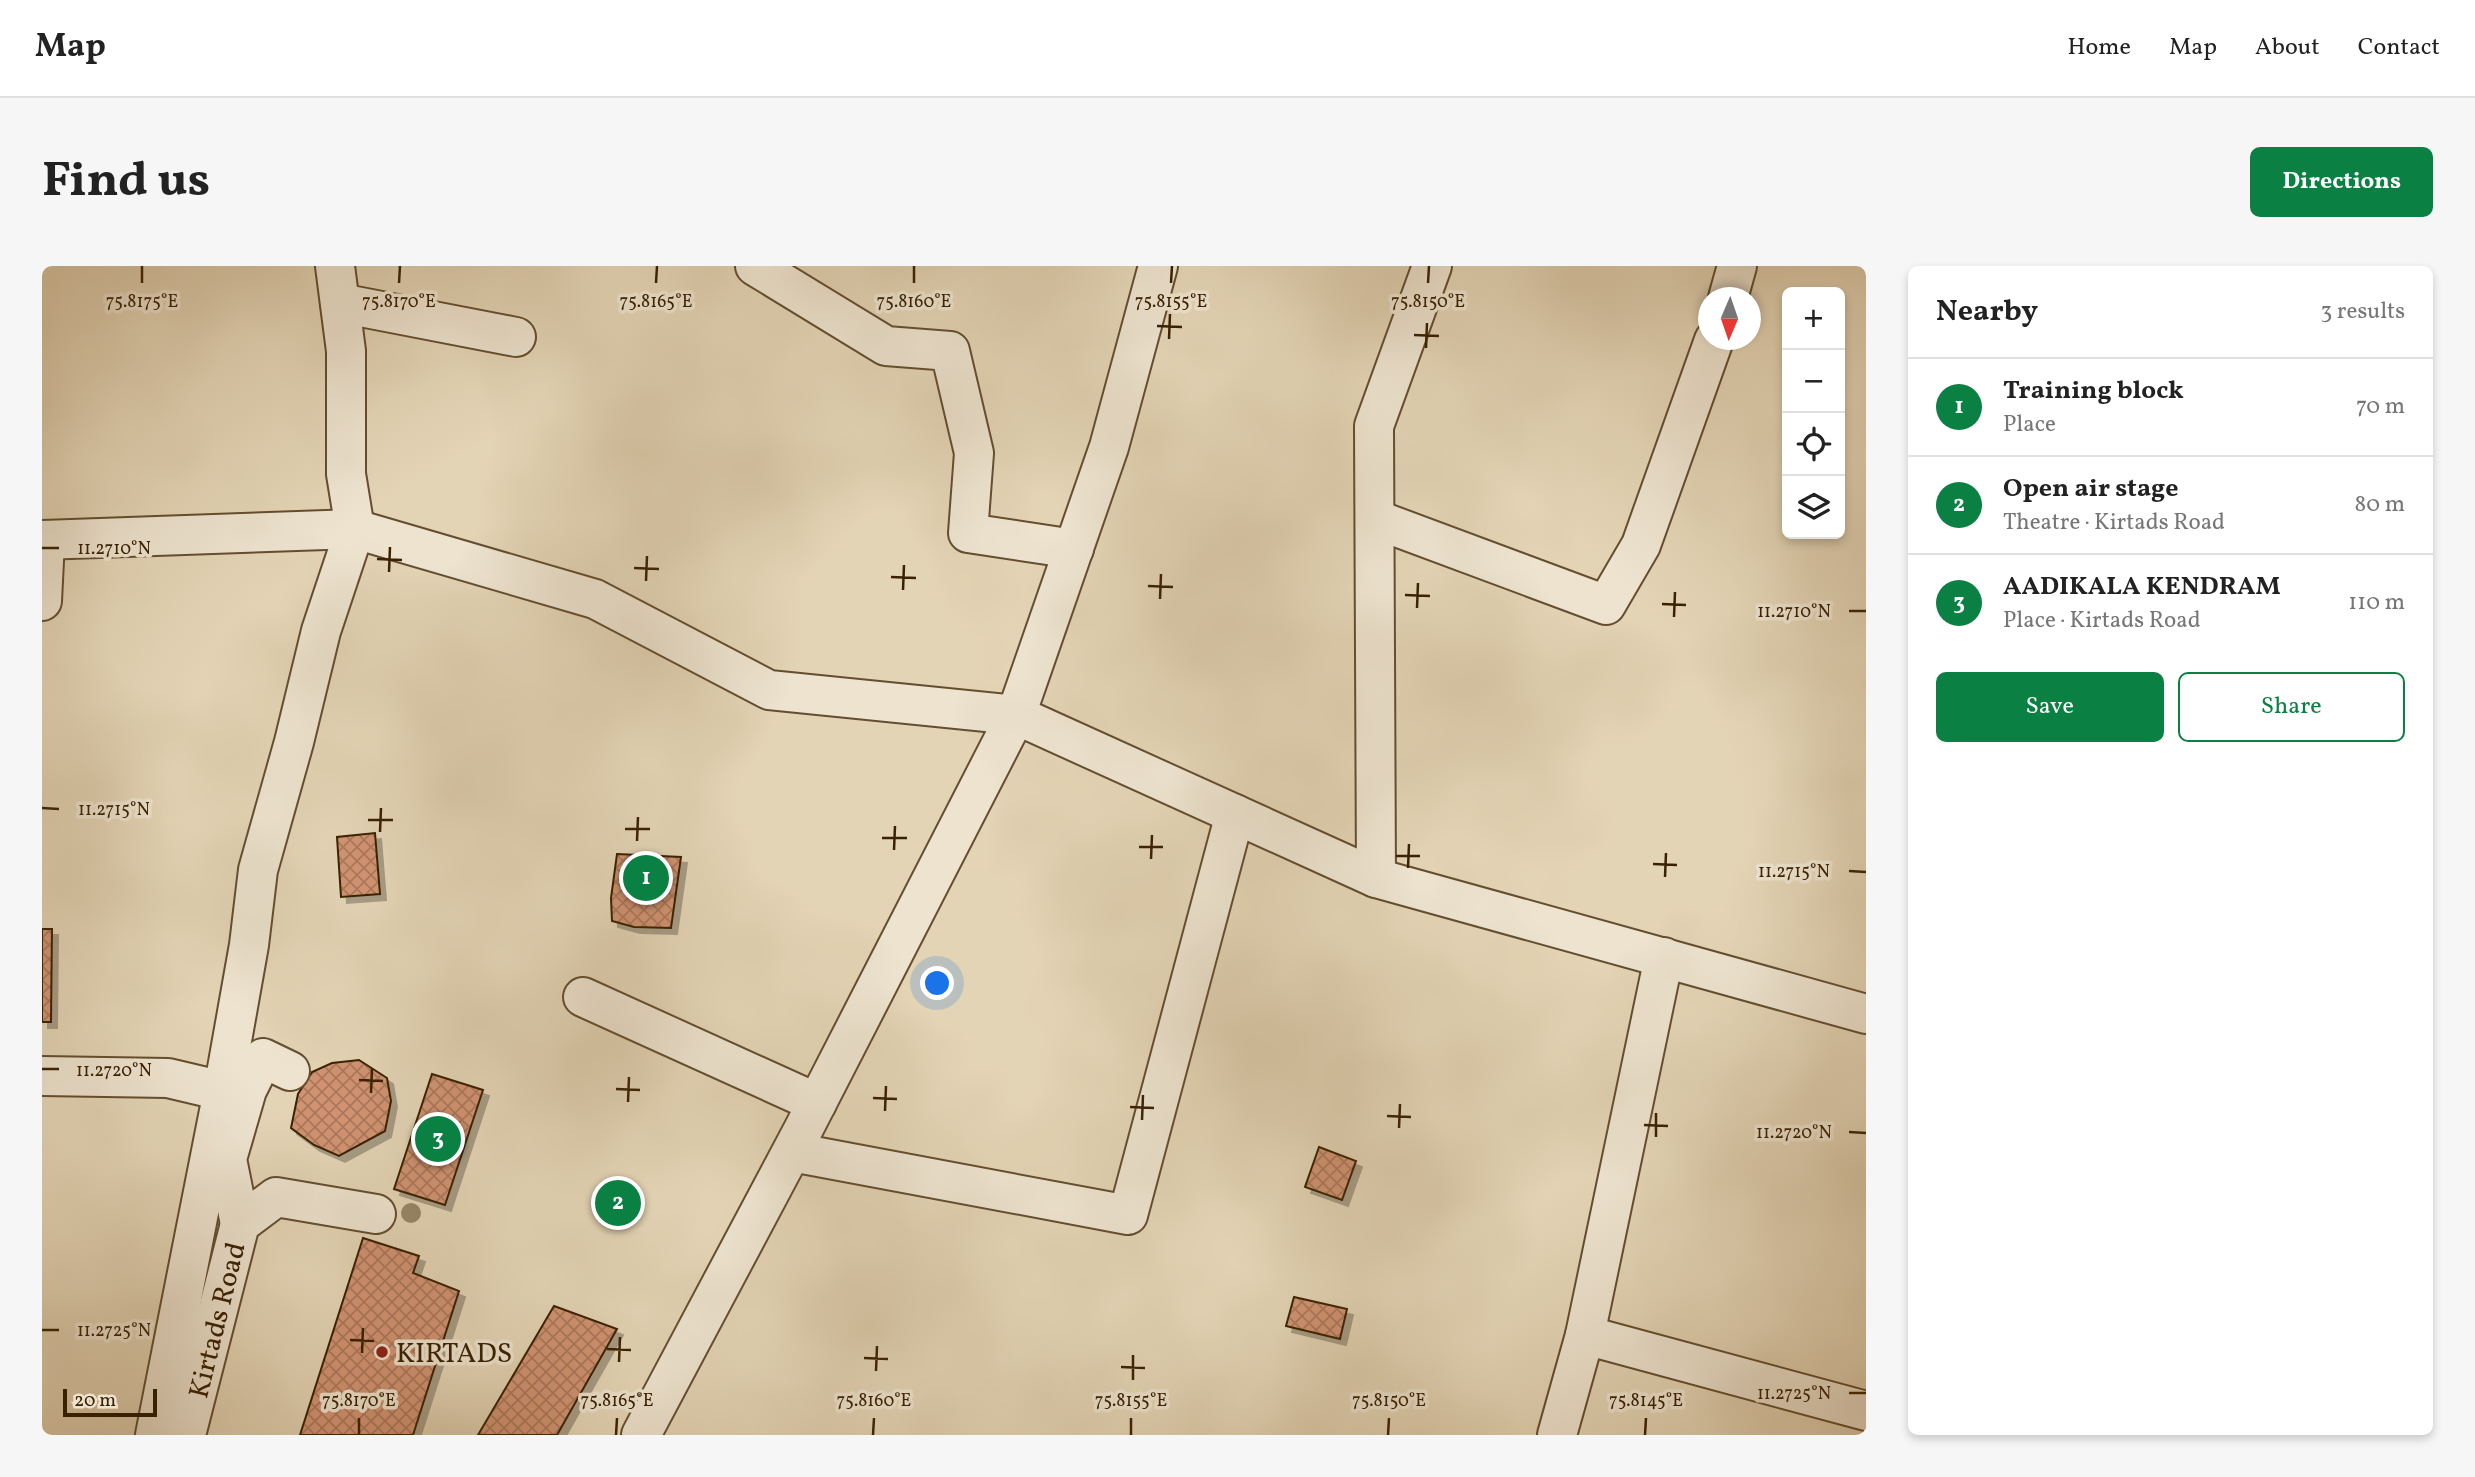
<!DOCTYPE html>
<meta charset="utf-8">
<style>
body{margin:0;font-family:Vollkorn,serif;background:#f6f6f6;color:#222}
.controls{position:absolute;right:21px;top:21px;display:grid;overflow:hidden;border-radius:10px;box-shadow:0 4px 10px #0003}
.controls button{width:63px;height:63px;display:grid;place-items:center;padding:0;border:0;border-bottom:2px solid #e0e0e0;background:#fff;color:#222;font:35px sans-serif}
.compass{position:absolute;left:1656px;top:21px;width:63px;height:63px;border-radius:50%;background:#fff;box-shadow:0 4px 10px #0003;rotate:182deg}
.scale{position:absolute;left:21px;bottom:18px;width:94px;box-sizing:border-box;padding-left:7px;border:4px solid #392102;border-top:0;font-size:19px;line-height:24px;white-space:nowrap;color:#392102;-webkit-text-stroke:5px #ede3cf;paint-order:stroke}
.you{position:absolute;left:896px;top:718px;width:24px;height:24px;margin:-18px;border:5px solid #fff;border-radius:50%;background:#1a73e8;box-shadow:0 0 0 10px #1a73e833}
.badge{display:grid;place-items:center;width:46px;height:46px;border-radius:50%;background:#0b8043;color:#fff;font-size:23px;font-weight:700}
.pin{position:absolute;translate:-50% -50%;border:4px solid #fff;box-shadow:0 2px 7px #0006}
.list{margin:0;padding:0;list-style:none}
h2{display:flex;justify-content:space-between;align-items:center;height:91px;margin:0;padding:0 28px;font-size:30px}
h2 small{font-size:23px;font-weight:400;color:#767676}
.list li{display:grid;grid-template-columns:46px 1fr auto;gap:21px;align-items:center;box-sizing:border-box;height:98px;padding:0 28px;border-top:2px solid #e0e0e0}
.list b{display:block;font-size:26px;white-space:nowrap}
.list p{margin:0;font-size:23px;white-space:nowrap;color:#767676}
.list em{font-size:23px;font-style:normal;color:#767676}
.actions{display:flex;gap:14px;padding:21px 28px}
.actions a{flex:1;padding:16px 0;border:2px solid #0b8043;border-radius:10px;text-align:center;font-size:24px;color:#0b8043}
.actions .main{background:#0b8043;color:#fff}
.icon{flex:none;width:38px;height:38px;fill:none;stroke:currentColor;stroke-width:2;stroke-linecap:round;stroke-linejoin:round}
.map{position:relative;flex:none;width:1824px;height:1169px;overflow:hidden;border-radius:10px}
header{display:flex;align-items:center;gap:42px;box-sizing:border-box;height:98px;padding:0 35px;background:#fff;border-bottom:2px solid #e0e0e0}
header strong{font-size:33px}
nav{display:flex;gap:38px;margin-inline-start:auto;font-size:24px}
.intro{display:flex;align-items:center;justify-content:space-between;box-sizing:border-box;height:168px;padding:0 42px}
h1{margin:0;font-size:49px}
.button{padding:18px 32px;border-radius:10px;background:#0b8043;color:#fff;font-size:24px;font-weight:700}
main{display:flex;gap:42px;padding:0 42px}
aside{flex:1;background:#fff;border-radius:10px;box-shadow:0 4px 10px #0003}
.map>svg:first-child{display:block}
</style>
<header>
<strong>Map</strong>
<nav><a>Home</a><a>Map</a><a>About</a><a>Contact</a></nav>
</header>
<div class="intro"><h1>Find us</h1><a class="button">Directions</a></div>
<main>
<div class="map">
<svg width="1824" height="1169" viewBox="0 0 1824 1169">
<defs>
<pattern id="building-cross-hatch" width="8" height="8" patternUnits="userSpaceOnUse" patternTransform="scale(1.75)"><rect width="8" height="8" fill="#d19372"/><path d="M0 0l8 8M0 8l8-8" fill="none" stroke="#ab785b"/></pattern>
<filter id="shadow"><feDropShadow dx="6" dy="6" stdDeviation="0" flood-color="#0004"/></filter>
</defs>
<rect width="100%" height="100%" fill="#e3d4b5"/>
<filter id="stains"><feTurbulence type="fractalNoise" baseFrequency=".00286" numOctaves="4"/><feColorMatrix values="0 0 0 0 .2 0 0 0 0 .09 0 0 0 0 .02 0 0 0 .5 -.17"/></filter>
<radialGradient id="worn" r=".72"><stop offset=".6" stop-color="#630" stop-opacity="0"/><stop offset="1" stop-color="#630" stop-opacity=".3"/></radialGradient>
<g fill="url(#building-cross-hatch)" stroke="#392102" stroke-width="2" filter="url(#shadow)">
<polygon points="333,567 338,628 299,631 295,571"/>
<polygon points="575,588 639,591 629,662 592,661 570,655 569,632"/>
<polygon points="0,663 10,663 9,756 0,756"/>
<polygon points="317,794 345,812 349,835 343,865 297,890 272,879 249,862 256,828 270,806 290,797"/>
<polygon points="390,808 441,824 403,939 352,923"/>
<polygon points="1277,881 1314,895 1300,934 1263,921"/>
<polygon points="321,972 377,990 371,1007 417,1025 371,1169 258,1169"/>
<polygon points="1252,1031 1305,1043 1298,1073 1244,1060"/>
<polygon points="512,1040 575,1063 515,1169 436,1169"/>
</g>
<g fill="none" stroke-linecap="round" stroke-linejoin="round">
<defs>
<g id="minor">
<polyline points="713,0 844,80 908,85 932,187 926,267 1032,283"/>
<polyline points="1686,32 1695,0"/>
<polyline points="298,37 474,71"/>
<polyline points="1333,253 1564,339 1599,279 1672,74"/>
<polyline points="0,274 313,263 553,333 727,424 974,449 1334,612 1824,748"/>
<polyline points="0,335 3,274"/>
<polyline points="1334,612 1332,160 1390,0"/>
<polyline points="541,731 775,837"/>
<polyline points="0,810 126,812 181,825"/>
<polyline points="750,886 1086,949 1193,548"/>
<polyline points="198,958 185,893 205,824 221,792 248,805"/>
<polyline points="1543,1069 1622,691"/>
<polyline points="113,1169 181,825 207,679 216,604 252,476 279,365 313,263 304,208 304,85 293,0"/>
<polyline points="144,1169 198,958 234,931 334,948"/>
<polyline points="599,1169 761,864 974,449 1067,181 1116,0"/>
<polyline points="1515,1169 1543,1069 1824,1145"/>
</g>
</defs>
<use href="#minor" stroke="#644e2f" stroke-width="42"/>
<use href="#minor" stroke="#ede3cf" stroke-width="38"/>
</g>
<circle fill="#968766" cx="369" cy="947" r="10"/>
<path fill="none" stroke="#392102" stroke-width="2.5" d="M100,17V0M357,17L358,0M614,17L615,0M872,17V0M1129,17L1130,0M1386,17L1387,0M1115,60L1140,61M1372,69L1397,70M1127,73L1128,48M1384,82L1385,57M0,282H17M335,293L360,294M592,302L617,303M347,306L348,281M849,311L874,312M604,315L605,290M1106,320L1131,321M861,324L862,299M1363,329L1388,330M1118,333L1119,308M1620,338L1644,339M1375,342L1376,317M1807,345H1824M1632,351L1633,326M0,542L17,543M326,554H351M583,563H608M338,566L339,542M840,572H865M595,575L596,551M1097,581H1121M852,584L853,560M1354,590H1378M1109,593L1110,569M1611,598L1635,599M1366,602L1367,578M1807,605L1824,606M1623,611L1624,587M0,803H17M317,814L341,815M574,823L598,824M329,827L330,802M831,832L855,833M586,836L587,811M1088,841L1112,842M843,845L844,820M1345,850L1369,851M1100,854L1101,829M1602,859L1626,860M1357,862L1358,838M1807,866L1824,867M1614,871V847M0,1064H17M308,1074L332,1075M565,1083L589,1084M320,1087L321,1062M822,1092L846,1093M577,1096L578,1071M1079,1101L1103,1102M834,1105L835,1080M1091,1114V1089M1807,1127H1824M317,1169V1152M574,1169L575,1152M831,1169L832,1152M1089,1169V1152M1346,1169L1347,1152M1603,1169L1604,1152"/>
<circle fill="#8f2418" stroke="#ede3cf" stroke-width="2.5" cx="340" cy="1086" r="7"/>
<g text-anchor="middle" stroke-width="7" stroke-linejoin="round" paint-order="stroke">
<g font-size="28" fill="#392102" stroke="#ede3cf">
<text transform="translate(174 1054) rotate(-76)" y="10">Kirtads Road</text>
</g>
<g font-size="28" fill="#392102" stroke="#ede3cf" text-anchor="start">
<text x="354" y="1096">KIRTADS</text>
</g>
</g>
<g font-size="18" text-anchor="middle" fill="#392102" stroke="#ede3cf" stroke-width="7" stroke-linejoin="round" paint-order="stroke">
<text x="100" y="41">75.8175°E</text>
<text x="357" y="41">75.8170°E</text>
<text x="614" y="41">75.8165°E</text>
<text x="872" y="41">75.8160°E</text>
<text x="1129" y="41">75.8155°E</text>
<text x="1386" y="41">75.8150°E</text>
<text x="72" y="288">11.2710°N</text>
<text x="1752" y="351">11.2710°N</text>
<text x="72" y="549">11.2715°N</text>
<text x="1752" y="611">11.2715°N</text>
<text x="72" y="810">11.2720°N</text>
<text x="1752" y="872">11.2720°N</text>
<text x="72" y="1070">11.2725°N</text>
<text x="1752" y="1133">11.2725°N</text>
<text x="317" y="1140">75.8170°E</text>
<text x="575" y="1140">75.8165°E</text>
<text x="832" y="1140">75.8160°E</text>
<text x="1089" y="1140">75.8155°E</text>
<text x="1347" y="1140">75.8150°E</text>
<text x="1604" y="1140">75.8145°E</text>
</g>
<rect width="100%" height="100%" filter="url(#stains)"/>
<rect width="100%" height="100%" fill="url(#worn)"/>
</svg>
<div class="controls">
<button>+</button>
<button>−</button>
<button><svg class="icon" aria-label="locate" viewBox="0 0 24 24"><circle cx="12" cy="12" r="6"/><path d="M12 2v4M12 18v4M2 12h4M18 12h4"/></svg></button>
<button><svg class="icon" aria-label="layers" viewBox="0 0 24 24"><path d="M12 4l9 5-9 5-9-5zM3 14l9 5 9-5"/></svg></button>
</div>
<svg class="compass" viewBox="-18 -18 36 36"><path d="M0-13l5 13h-10z" fill="#e53935"/><path d="M0 13l5-13h-10z" fill="#767676"/></svg>
<div class="scale">20 m</div>
<div class="you"></div>
<div class="pin badge" style="left:604px;top:612px">1</div>
<div class="pin badge" style="left:576px;top:937px">2</div>
<div class="pin badge" style="left:396px;top:873px">3</div>
</div>
<aside>
<h2>Nearby<small>3 results</small></h2>
<ul class="list">
<li><span class="badge">1</span><div><b>Training block</b><p>Place</p></div><em>70 m</em></li>
<li><span class="badge">2</span><div><b>Open air stage</b><p>Theatre · Kirtads Road</p></div><em>80 m</em></li>
<li><span class="badge">3</span><div><b>AADIKALA KENDRAM</b><p>Place · Kirtads Road</p></div><em>110 m</em></li>
</ul>
<div class="actions"><a class="main">Save</a><a>Share</a></div>
</aside>
</main>
